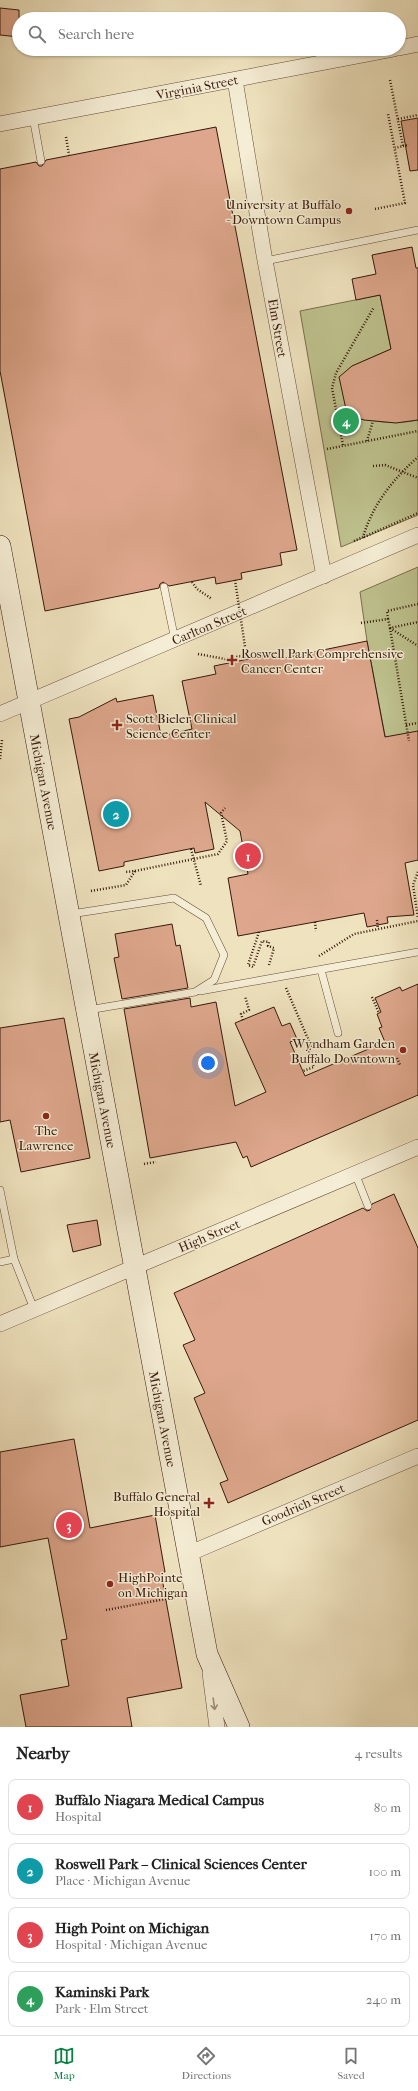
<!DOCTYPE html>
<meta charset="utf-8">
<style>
body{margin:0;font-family:"IM FELL French Canon",serif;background:#f6f6f6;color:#222}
.you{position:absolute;left:208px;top:1063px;width:14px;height:14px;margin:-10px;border:3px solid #fff;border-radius:50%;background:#1a73e8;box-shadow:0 0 0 6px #1a73e833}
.badge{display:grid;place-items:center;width:26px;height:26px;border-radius:50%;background:#0b8043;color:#fff;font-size:13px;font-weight:700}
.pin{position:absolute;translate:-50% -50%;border:2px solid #fff;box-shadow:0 1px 4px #0006}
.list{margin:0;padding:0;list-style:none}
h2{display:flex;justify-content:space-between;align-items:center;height:52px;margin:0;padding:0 16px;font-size:17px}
h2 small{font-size:13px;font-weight:400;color:#767676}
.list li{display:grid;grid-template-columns:26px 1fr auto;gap:12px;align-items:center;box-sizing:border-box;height:56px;margin:0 8px 8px;padding:0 8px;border:1px solid #e0e0e0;border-radius:8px}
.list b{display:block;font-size:15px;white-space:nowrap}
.list p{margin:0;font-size:13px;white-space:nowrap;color:#767676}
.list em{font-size:13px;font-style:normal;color:#767676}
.icon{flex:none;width:22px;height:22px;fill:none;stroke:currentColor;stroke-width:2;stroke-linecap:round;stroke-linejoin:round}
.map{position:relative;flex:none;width:418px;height:1727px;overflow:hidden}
.search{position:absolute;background:#fff;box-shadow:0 1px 3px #0004;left:12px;right:12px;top:12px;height:44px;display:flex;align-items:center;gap:10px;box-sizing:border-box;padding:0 14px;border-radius:22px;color:#767676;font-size:15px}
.sheet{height:308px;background:#fff}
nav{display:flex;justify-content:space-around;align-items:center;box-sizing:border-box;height:56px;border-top:1px solid #e0e0e0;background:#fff;font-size:11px;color:#767676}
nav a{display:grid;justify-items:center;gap:2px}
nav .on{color:#0b8043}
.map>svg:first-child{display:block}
</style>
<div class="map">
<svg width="418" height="1727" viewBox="0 0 418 1727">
<rect width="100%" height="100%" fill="#efe3bf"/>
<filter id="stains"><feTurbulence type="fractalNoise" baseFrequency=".005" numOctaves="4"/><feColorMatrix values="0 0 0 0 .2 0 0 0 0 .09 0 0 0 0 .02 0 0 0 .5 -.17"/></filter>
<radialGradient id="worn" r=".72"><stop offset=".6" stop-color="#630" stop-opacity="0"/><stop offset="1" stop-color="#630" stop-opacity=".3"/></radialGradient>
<g fill="#bec28e" stroke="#7a6e4c">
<path d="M380,295L391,349L352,366L340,377L347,414C371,422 393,425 418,420V515L341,547L300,311Z"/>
<polygon points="418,567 418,731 387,746 367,641 360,592"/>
</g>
<g fill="#dea78d" stroke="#36190a">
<polygon points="0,8 19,10 19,37 0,35"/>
<polygon points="418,118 418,170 410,171 401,121"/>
<polygon points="216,127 297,550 280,553 282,565 241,573 242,579 216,584 215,577 169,586 163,582 160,584 159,588 45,611 0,371 0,169 36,162 39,166 42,166 46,160"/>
<polygon points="412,247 416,268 418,268 418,420 396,423 364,420 347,414 339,377 352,366 391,349 380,295 356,300 352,279 376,274 372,255"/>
<polygon points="367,641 385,737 418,731 418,860 405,863 414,915 387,917 388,923 367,927 364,913 238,936 228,878 248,874 240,831 205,802 214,849 195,853 194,848 124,862 124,866 99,871 69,719 79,717 116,698 117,702 153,695 161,736 192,729 182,681 216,674 214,666 278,653 279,659"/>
<polygon points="172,924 176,946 180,945 188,988 122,999 114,958 119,957 115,934"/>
<polygon points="418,984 418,1095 251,1167 247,1156 243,1158 236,1142 150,1158 124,1009 190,998 191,1007 216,1002 235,1106 266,1092 235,1023 274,1007 282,1026 290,1023 297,1039 290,1042 305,1076 385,1042 379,1028 382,1027 377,1014 381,1012 375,998 400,987 402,991"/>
<polygon points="64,1018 90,1158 21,1172 10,1120 0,1122 0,1028"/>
<polygon points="394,1194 418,1248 418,1420 228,1503 220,1483 228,1480 194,1398 205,1393 183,1345 195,1340 174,1293 363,1208 367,1211 370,1210 372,1204"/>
<polygon points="97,1220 101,1245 73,1252 67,1225"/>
<polygon points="74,1439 90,1528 155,1515 165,1572 161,1573 182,1688 127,1698 132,1727 26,1727 20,1695 69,1686 61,1640 67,1639 48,1538 0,1547 0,1452"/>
</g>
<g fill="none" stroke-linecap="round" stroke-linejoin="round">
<defs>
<g id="lane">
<polyline points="33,117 41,161"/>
<polyline points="265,261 418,230"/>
<polyline points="164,587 175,640"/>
<polyline points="71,914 174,898 206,918 224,955 214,980 195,992 88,1010"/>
<polyline points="321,970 338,1033"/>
<polyline points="200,991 418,952"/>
<polyline points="355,1173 368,1206"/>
<polyline points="0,1190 14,1259 34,1309"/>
<polyline points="0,1262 14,1259"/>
</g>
<g id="street">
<polyline points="399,48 418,44"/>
<polyline points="235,80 264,255 324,576"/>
<polyline points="0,124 394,49"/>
<polyline points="0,714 418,535"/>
<polyline points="0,1324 418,1147"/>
<polyline points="188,1554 418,1456"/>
<polyline points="210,1673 217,1727"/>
</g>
<polyline id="secondary" points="0,546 207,1654 239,1727"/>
</defs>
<use href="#lane" stroke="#644c37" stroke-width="8"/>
<use href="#street" stroke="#644c37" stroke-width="16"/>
<use href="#secondary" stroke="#36190a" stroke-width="22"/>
<g stroke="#36190a" stroke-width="2.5" stroke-dasharray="1 2" stroke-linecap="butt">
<polyline points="390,80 403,146 395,148"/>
<polyline points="398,119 418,115"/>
<polyline points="66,137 69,155"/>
<polyline points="403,146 409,145"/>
<polyline points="375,209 405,203 388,114"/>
<polyline points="367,441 373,421"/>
<polyline points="343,445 332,388 336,373 374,307"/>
<polyline points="327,449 418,431"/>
<polyline points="373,466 385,465 418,478"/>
<polyline points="364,537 418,513"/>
<path d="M354,541L363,537C373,504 393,479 418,457"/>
<polyline points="192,582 197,589 212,599"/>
<polyline points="388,619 387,611 418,604"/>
<polyline points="361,623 388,619 390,628 418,622"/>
<polyline points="390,628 409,741"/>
<polyline points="390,628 418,646"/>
<polyline points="198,654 225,659 242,656"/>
<polyline points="252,654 260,653"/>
<polyline points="406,725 418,723"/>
<polyline points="0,759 2,740"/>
<polyline points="191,849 201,886"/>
<polyline points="135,871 218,854 227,841 221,813 225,808"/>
<polyline points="418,872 413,885 418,918"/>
<polyline points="91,891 126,885 135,871 126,872"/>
<polyline points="377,920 378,929"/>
<polyline points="315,922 316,931"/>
<polyline points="259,932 248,965 253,967 262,941 269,942 268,946 274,948 269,965"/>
<polyline points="319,956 354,934 418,921"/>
<polyline points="286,988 311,1046 308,1053 314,1067 303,1071"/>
<polyline points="372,997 379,1013"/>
<polyline points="243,1020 241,1014 249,1010 245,996"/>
<polyline points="397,1058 400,1065"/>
<polyline points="144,1164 156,1162"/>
<polyline points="106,1610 176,1597"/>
</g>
<use href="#lane" stroke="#f5edd5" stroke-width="7"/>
<use href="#street" stroke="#f5edd5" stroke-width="15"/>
<use href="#secondary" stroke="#f5edd5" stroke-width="21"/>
<polyline stroke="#36190a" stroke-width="2.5" stroke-dasharray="1 2" stroke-linecap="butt" points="235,580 247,660"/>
</g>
<defs><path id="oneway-shaft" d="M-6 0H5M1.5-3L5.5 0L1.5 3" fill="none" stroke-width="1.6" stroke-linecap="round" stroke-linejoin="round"/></defs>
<use stroke="#9f8e7a" href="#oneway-shaft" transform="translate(214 1704) rotate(82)"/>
<g fill="#8f2418" stroke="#f5edd5" stroke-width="1.5">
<circle cx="349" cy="211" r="4"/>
<path d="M230 654h4v4h4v4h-4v4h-4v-4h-4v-4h4z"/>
<path d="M115 719h4v4h4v4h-4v4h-4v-4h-4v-4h4z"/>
<circle cx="403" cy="1050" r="4"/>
<circle cx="46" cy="1116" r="4"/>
<path d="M207 1497h4v4h4v4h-4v4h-4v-4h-4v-4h4z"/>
<circle cx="110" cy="1584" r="4"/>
</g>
<g text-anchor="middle" stroke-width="3" stroke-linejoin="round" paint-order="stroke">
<g font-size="13" fill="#36190a" stroke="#f5edd5">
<text transform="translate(197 87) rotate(-11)" y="5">Virginia Street</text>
<text transform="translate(278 328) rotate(80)" y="5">Elm Street</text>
<text transform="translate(209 625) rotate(-23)" y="5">Carlton Street</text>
<text transform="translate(44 782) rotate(79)" y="5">Michigan Avenue</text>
<text transform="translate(103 1100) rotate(79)" y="5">Michigan Avenue</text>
<text transform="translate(209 1235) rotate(-23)" y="5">High Street</text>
<text transform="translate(163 1419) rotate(79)" y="5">Michigan Avenue</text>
<text transform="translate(303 1504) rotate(-23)" y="5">Goodrich Street</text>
</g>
<g font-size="13" fill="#36190a" stroke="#f5edd5" text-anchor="end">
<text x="341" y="209">University at Buffalo<tspan x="341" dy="15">- Downtown Campus</tspan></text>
<text x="241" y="658" text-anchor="start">Roswell Park Comprehensive<tspan x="241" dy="15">Cancer Center</tspan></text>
<text x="126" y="723" text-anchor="start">Scott Bieler Clinical<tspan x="126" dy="15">Science Center</tspan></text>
<text x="395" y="1048">Wyndham Garden<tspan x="395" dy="15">Buffalo Downtown</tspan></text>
<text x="46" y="1135" text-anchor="middle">The<tspan x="46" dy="15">Lawrence</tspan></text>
<text x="200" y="1501">Buffalo General<tspan x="200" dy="15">Hospital</tspan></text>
<text x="118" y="1582" text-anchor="start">HighPointe<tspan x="118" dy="15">on Michigan</tspan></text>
</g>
</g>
<rect width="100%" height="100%" filter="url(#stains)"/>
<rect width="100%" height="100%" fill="url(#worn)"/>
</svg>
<div class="you"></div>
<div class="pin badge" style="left:248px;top:856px;background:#e0444e">1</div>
<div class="pin badge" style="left:116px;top:814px;background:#0f9aa8">2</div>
<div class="pin badge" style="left:69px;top:1525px;background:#e0444e">3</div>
<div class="pin badge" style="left:346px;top:421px;background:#2e9e5b">4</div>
<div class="search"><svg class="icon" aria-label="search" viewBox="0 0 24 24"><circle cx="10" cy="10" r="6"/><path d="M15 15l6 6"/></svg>Search here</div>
</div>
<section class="sheet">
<h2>Nearby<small>4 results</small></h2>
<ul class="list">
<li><span class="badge" style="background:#e0444e">1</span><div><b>Buffalo Niagara Medical Campus</b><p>Hospital</p></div><em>80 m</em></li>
<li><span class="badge" style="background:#0f9aa8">2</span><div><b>Roswell Park – Clinical Sciences Center</b><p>Place · Michigan Avenue</p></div><em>100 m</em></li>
<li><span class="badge" style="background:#e0444e">3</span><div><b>High Point on Michigan</b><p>Hospital · Michigan Avenue</p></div><em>170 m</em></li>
<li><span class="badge" style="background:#2e9e5b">4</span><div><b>Kaminski Park</b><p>Park · Elm Street</p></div><em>240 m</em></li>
</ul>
</section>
<nav>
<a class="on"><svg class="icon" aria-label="map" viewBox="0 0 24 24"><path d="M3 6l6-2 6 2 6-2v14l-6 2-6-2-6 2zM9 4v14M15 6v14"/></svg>Map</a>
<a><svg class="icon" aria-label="directions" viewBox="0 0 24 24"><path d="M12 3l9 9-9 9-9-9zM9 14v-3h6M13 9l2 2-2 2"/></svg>Directions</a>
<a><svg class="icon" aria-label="saved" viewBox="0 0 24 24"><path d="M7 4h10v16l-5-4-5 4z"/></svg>Saved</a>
</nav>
